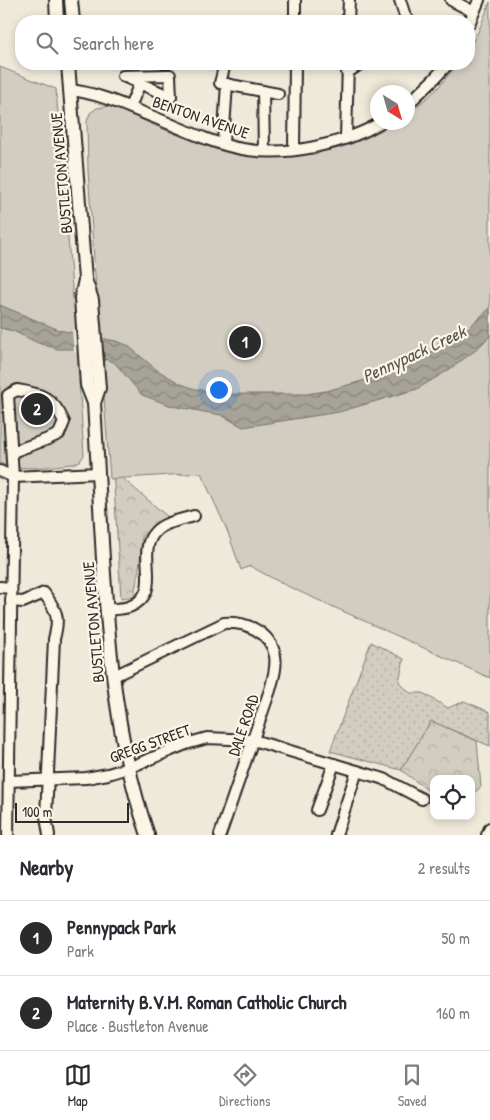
<!DOCTYPE html>
<meta charset="utf-8">
<style>
body{margin:0;font-family:"Patrick Hand",sans-serif;background:#f2f2f3;color:#2b2b33}
.controls{position:absolute;right:15px;bottom:15px;display:grid;overflow:hidden;border-radius:10px;box-shadow:0 2px 8px #0003}
.controls button{width:45px;height:45px;display:grid;place-items:center;padding:0;border:0;border-bottom:1px solid #e1e1e2;background:#fff;color:#2b2b33;font:25px sans-serif}
.compass{position:absolute;left:370px;top:85px;width:45px;height:45px;border-radius:50%;background:#fff;box-shadow:0 2px 8px #0003;rotate:143deg}
.scale{position:absolute;left:15px;bottom:12px;width:114px;box-sizing:border-box;padding-left:5px;border:2px solid #2b2b2b;border-top:0;font-size:14px;line-height:18px;white-space:nowrap;color:#2b2b2b;-webkit-text-stroke:4px #fcf5e5;paint-order:stroke}
.you{position:absolute;left:218px;top:389px;width:18px;height:18px;margin:-12px;border:4px solid #fff;border-radius:50%;background:#1a73e8;box-shadow:0 0 0 8px #1a73e833}
.badge{display:grid;place-items:center;width:32px;height:32px;border-radius:50%;background:#2b2b2b;color:#fff;font-size:16px;font-weight:700}
.pin{position:absolute;translate:-50% -50%;border:2px solid #fff;box-shadow:0 1px 5px #0006}
.list{margin:0;padding:0;list-style:none}
h2{display:flex;justify-content:space-between;align-items:center;height:65px;margin:0;padding:0 20px;font-size:21px}
h2 small{font-size:16px;font-weight:400;color:#7c7c81}
.list li{display:grid;grid-template-columns:32px 1fr auto;gap:15px;align-items:center;box-sizing:border-box;height:75px;padding:0 20px;border-top:1px solid #e1e1e2}
.list b{display:block;font-size:19px;white-space:nowrap}
.list p{margin:0;font-size:16px;white-space:nowrap;color:#7c7c81}
.list em{font-size:16px;font-style:normal;color:#7c7c81}
.icon{flex:none;width:28px;height:28px;fill:none;stroke:currentColor;stroke-width:2;stroke-linecap:round;stroke-linejoin:round}
.map{position:relative;flex:none;width:490px;height:835px;overflow:hidden}
.search{position:absolute;background:#fff;box-shadow:0 2px 8px #0003;left:15px;right:15px;top:15px;height:55px;display:flex;align-items:center;gap:12px;box-sizing:border-box;padding:0 18px;border-radius:20px;color:#7c7c81;font-size:19px}
.sheet{height:215px;background:#fff}
nav{display:flex;justify-content:space-around;align-items:center;box-sizing:border-box;height:70px;border-top:1px solid #e1e1e2;background:#fff;font-size:14px;color:#7c7c81}
nav a{display:grid;justify-items:center;gap:2px}
nav .on{color:#2b2b2b}
.map>svg:first-child{display:block}
</style>
<div class="map">
<svg width="490" height="835" viewBox="0 0 490 835">
<defs>
<pattern id="grass-dots" width="8" height="8" patternUnits="userSpaceOnUse" patternTransform="scale(1.25)"><rect width="8" height="8" fill="#d2cdc0"/><path d="M2 2h.1M6 6h.1" fill="none" stroke="#b4b0a5" stroke-width="1.8" stroke-linecap="round"/></pattern>
<pattern id="forest-crowns" width="20" height="18" patternUnits="userSpaceOnUse" patternTransform="scale(1.25)"><rect width="20" height="18" fill="#d2cdc0"/><path d="M2 6a3 3 0 1 1 6 0M12 15a3 3 0 1 1 6 0" fill="none" stroke="#b4b0a5"/></pattern>
<pattern id="water-waves" width="16" height="10" patternUnits="userSpaceOnUse" patternTransform="scale(1.25)"><rect width="16" height="10" fill="#a6a399"/><path d="M0 5q4-4 8 0t8 0" fill="none" stroke="#87857d"/></pattern>
</defs>
<rect width="100%" height="100%" fill="#efe9da"/>
<filter id="ink" filterUnits="userSpaceOnUse"><feTurbulence type="fractalNoise" baseFrequency=".02" numOctaves="2"/><feDisplacementMap in="SourceGraphic" scale="10" xChannelSelector="R" yChannelSelector="G"/><feConvolveMatrix kernelMatrix="1 2 1 2 8 2 1 2 1" color-interpolation-filters="sRGB"/></filter>
<g filter="url(#ink)">
<polygon fill="url(#grass-dots)" stroke="#7e7c76" points="371,642 404,659 399,682 410,693 423,693 448,708 464,701 490,712 490,746 431,721 401,770 330,751"/>
<g fill="url(#forest-crowns)" stroke="#7e7c76">
<polygon points="113,470 169,518 142,536 140,562 134,596 121,598"/>
<polygon points="431,721 477,741 481,787 471,795 471,779 434,779 434,795 401,770"/>
</g>
<path fill="#d2cdc0" stroke="#7e7c76" d="M490,2V678L285,585L250,566L241,570L227,530L201,473L110,479L103,384L79,380L84,455L80,461L73,464C50,466 22,472 0,463V67L56,89L73,300L97,305L88,170L87,121L90,113L97,108L110,106C188,139 241,170 329,150C342,148 354,143 366,138C375,134 387,125 396,123C399,122 404,123 408,122V114L435,91L458,64H469V48L479,30Z"/>
<polygon fill="url(#water-waves)" stroke="#75736d" points="0,305 59,330 116,341 127,345 157,370 181,384 195,389 232,394 306,394 326,391 380,376 397,370 457,338 490,308 490,336 476,350 447,371 417,389 339,412 243,427 221,415 172,406 142,395 114,362 72,349 57,349 38,343 13,331 0,328"/>
<polygon fill="#efe9da" points="72,329 103,335 105,362 74,352"/>
<g fill="none" stroke-linecap="round" stroke-linejoin="round">
<defs>
<g id="minor">
<polyline points="400,0 405,16 409,21"/>
<polyline points="451,0 474,12"/>
<polyline points="295,21 295,0"/>
<polyline points="348,21 349,0"/>
<polyline points="469,24 479,0"/>
<polyline points="225,64 220,83 278,94"/>
<polyline points="347,73 360,64"/>
<polygon points="170,75 171,97 123,76"/>
<path d="M70,90C97,93 121,104 146,114C177,126 209,143 242,149C286,157 343,145 382,122"/>
<polyline points="263,91 264,151"/>
<polyline points="408,104 434,79 448,64"/>
<polyline points="130,107 140,83"/>
<polyline points="346,138 348,64"/>
<polyline points="223,143 227,84"/>
<polyline points="294,150 295,64"/>
<polyline points="0,471 13,477 98,473"/>
<polyline points="0,587 11,588"/>
<path d="M11,601L23,602L44,593C57,611 60,617 54,639L46,817L49,835"/>
<path d="M106,610C114,609 122,609 129,607C166,592 134,554 155,532C164,522 181,520 194,516"/>
<path d="M114,676L224,623C245,621 271,632 275,656C277,667 273,679 270,690L220,835"/>
<polyline points="9,781 86,778 108,774 128,768 186,744 207,738 253,740 357,771"/>
<polyline points="317,810 334,764"/>
<path d="M8,835L13,477L8,395L17,390C42,394 53,397 64,422L59,434L48,439L12,452"/>
<polyline points="336,835 357,771 384,779 422,799"/>
<polyline points="487,835 490,828"/>
</g>
<g id="major">
<polyline points="56,0 57,21"/>
<polyline points="71,0 73,21"/>
<path d="M68,64L85,279L92,300L99,388L94,403C97,455 100,507 103,559C109,652 117,746 148,835"/>
<polyline points="85,280 81,298 87,385 94,403"/>
</g>
</defs>
<use href="#minor" stroke="#2b2b2b" stroke-width="14"/>
<use href="#major" stroke="#2b2b2b" stroke-width="16"/>
<use href="#minor" stroke="#fcf5e5" stroke-width="10"/>
<use href="#major" stroke="#fcf5e5" stroke-width="12"/>
</g>
</g>
<g text-anchor="middle" stroke-width="4.5" stroke-linejoin="round" paint-order="stroke">
<g font-size="16" fill="#2b2b2b" stroke="#fcf5e5">
<text transform="translate(201 117) rotate(19)" y="6">BENTON AVENUE</text>
<text transform="translate(61 173) rotate(-95)" y="6">BUSTLETON AVENUE</text>
<text transform="translate(93 622) rotate(-95)" y="6">BUSTLETON AVENUE</text>
<text transform="translate(243 725) rotate(-71)" y="6">DALE ROAD</text>
<text transform="translate(150 743) rotate(-20)" y="6">GREGG STREET</text>
</g>
<g font-size="18" font-style="italic" fill="#565552" stroke="#fcf5e5">
<text transform="translate(414 354) rotate(-25)" y="6">Pennypack Creek</text>
</g>
</g>
</svg>
<div class="controls">
<button><svg class="icon" aria-label="locate" viewBox="0 0 24 24"><circle cx="12" cy="12" r="6"/><path d="M12 2v4M12 18v4M2 12h4M18 12h4"/></svg></button>
</div>
<svg class="compass" viewBox="-18 -18 36 36"><path d="M0-13l5 13h-10z" fill="#e53935"/><path d="M0 13l5-13h-10z" fill="#7c7c81"/></svg>
<div class="scale">100 m</div>
<div class="you"></div>
<div class="pin badge" style="left:245px;top:342px">1</div>
<div class="pin badge" style="left:37px;top:409px">2</div>
<div class="search"><svg class="icon" aria-label="search" viewBox="0 0 24 24"><circle cx="10" cy="10" r="6"/><path d="M15 15l6 6"/></svg>Search here</div>
</div>
<section class="sheet">
<h2>Nearby<small>2 results</small></h2>
<ul class="list">
<li><span class="badge">1</span><div><b>Pennypack Park</b><p>Park</p></div><em>50 m</em></li>
<li><span class="badge">2</span><div><b>Maternity B.V.M. Roman Catholic Church</b><p>Place · Bustleton Avenue</p></div><em>160 m</em></li>
</ul>
</section>
<nav>
<a class="on"><svg class="icon" aria-label="map" viewBox="0 0 24 24"><path d="M3 6l6-2 6 2 6-2v14l-6 2-6-2-6 2zM9 4v14M15 6v14"/></svg>Map</a>
<a><svg class="icon" aria-label="directions" viewBox="0 0 24 24"><path d="M12 3l9 9-9 9-9-9zM9 14v-3h6M13 9l2 2-2 2"/></svg>Directions</a>
<a><svg class="icon" aria-label="saved" viewBox="0 0 24 24"><path d="M7 4h10v16l-5-4-5 4z"/></svg>Saved</a>
</nav>
